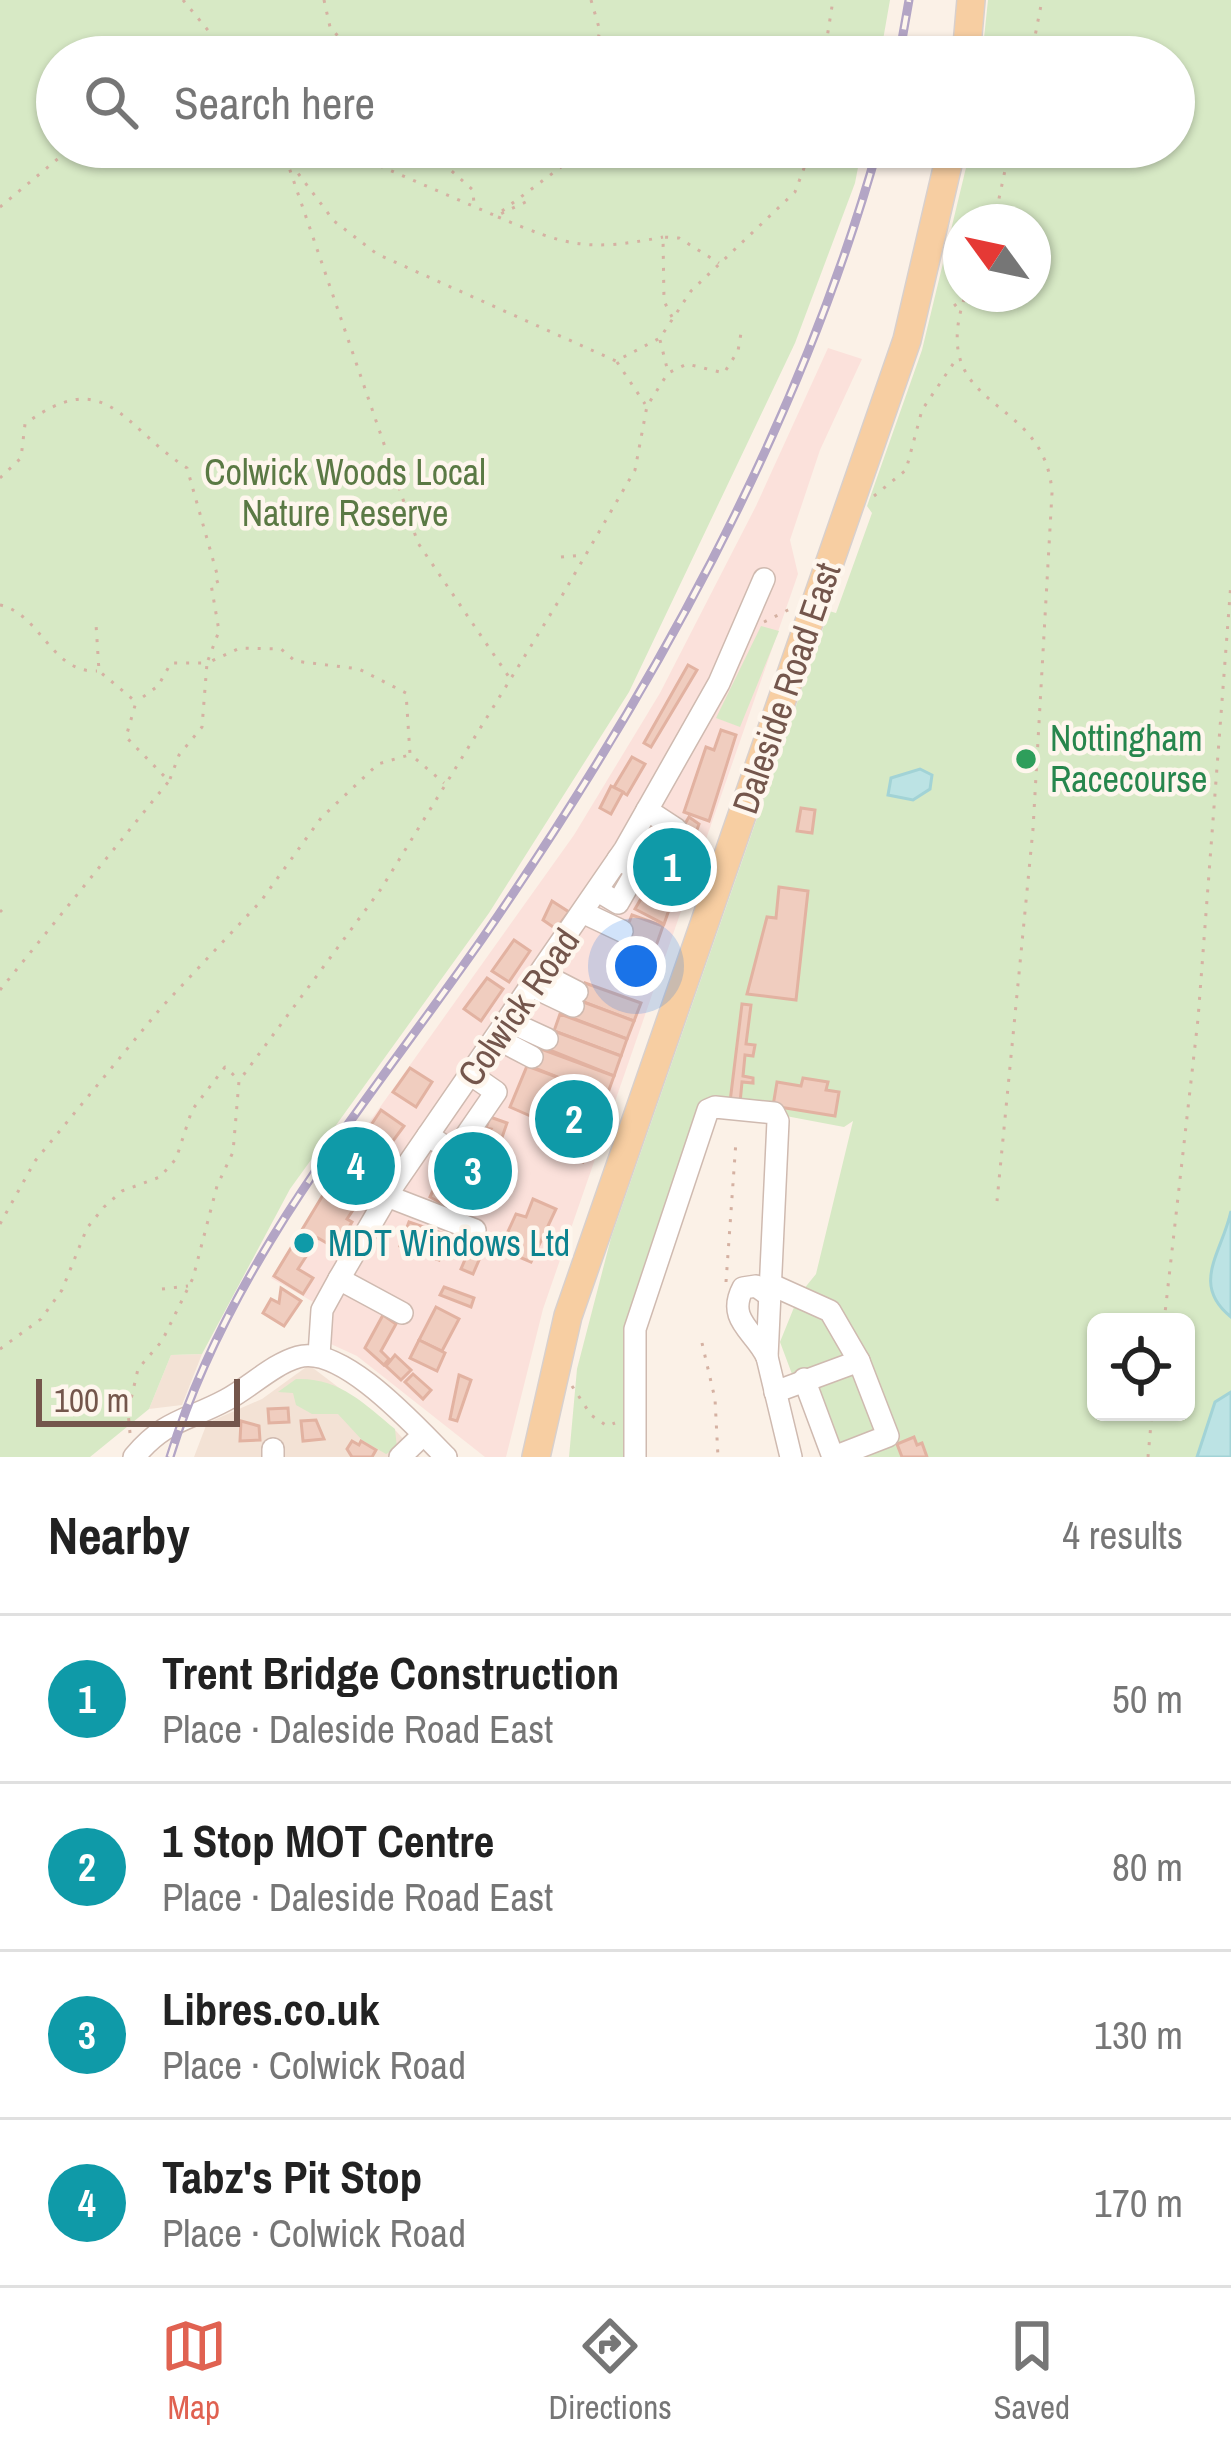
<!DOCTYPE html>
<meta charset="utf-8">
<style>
body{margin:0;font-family:"Archivo Narrow",sans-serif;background:#f6f6f6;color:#222}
.controls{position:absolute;right:36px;bottom:36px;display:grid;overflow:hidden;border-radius:18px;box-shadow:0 3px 9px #0004}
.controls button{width:108px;height:108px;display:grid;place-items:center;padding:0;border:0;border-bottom:3px solid #e0e0e0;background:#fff;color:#222;font:60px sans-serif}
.compass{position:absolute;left:943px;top:204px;width:108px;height:108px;border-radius:50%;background:#fff;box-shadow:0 3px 9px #0004;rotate:303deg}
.scale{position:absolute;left:36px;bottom:30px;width:204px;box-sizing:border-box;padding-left:12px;border:6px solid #74564c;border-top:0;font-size:33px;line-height:42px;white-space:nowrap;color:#74564c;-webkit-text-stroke:9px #fef6ed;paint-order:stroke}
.you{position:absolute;left:636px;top:966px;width:42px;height:42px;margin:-30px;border:9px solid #fff;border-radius:50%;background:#1a73e8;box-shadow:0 0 0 18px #1a73e833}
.badge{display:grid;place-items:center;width:78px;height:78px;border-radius:50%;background:#e06251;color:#fff;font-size:39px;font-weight:700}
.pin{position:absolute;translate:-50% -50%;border:6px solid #fff;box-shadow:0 3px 12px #0006}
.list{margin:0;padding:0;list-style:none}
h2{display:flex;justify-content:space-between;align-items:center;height:156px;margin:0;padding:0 48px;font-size:51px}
h2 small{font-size:39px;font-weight:400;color:#767676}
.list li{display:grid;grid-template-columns:78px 1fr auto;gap:36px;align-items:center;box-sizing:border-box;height:168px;padding:0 48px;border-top:3px solid #e0e0e0}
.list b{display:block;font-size:45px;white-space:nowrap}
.list p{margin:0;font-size:39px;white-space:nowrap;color:#767676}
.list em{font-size:39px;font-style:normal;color:#767676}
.icon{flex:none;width:66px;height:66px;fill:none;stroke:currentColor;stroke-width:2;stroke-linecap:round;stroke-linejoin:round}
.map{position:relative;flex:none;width:1231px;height:1457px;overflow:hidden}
.search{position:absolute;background:#fff;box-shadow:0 3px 9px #0004;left:36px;right:36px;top:36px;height:132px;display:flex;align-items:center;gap:30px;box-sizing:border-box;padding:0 42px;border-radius:66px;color:#767676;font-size:45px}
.sheet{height:828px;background:#fff}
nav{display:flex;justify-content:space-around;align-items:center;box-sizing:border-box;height:168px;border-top:3px solid #e0e0e0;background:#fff;font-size:33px;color:#767676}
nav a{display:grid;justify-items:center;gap:6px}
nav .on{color:#e06251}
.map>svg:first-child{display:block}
</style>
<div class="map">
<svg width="1231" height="1457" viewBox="0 0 1231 1457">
<rect width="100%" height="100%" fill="#fbf1e7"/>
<g fill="#f3e2d5">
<polygon points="202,1354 182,1405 149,1409 171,1355"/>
<polygon points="309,1365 396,1431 420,1457 194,1457 207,1423 262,1399"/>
</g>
<polygon fill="#fbe1db" points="828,348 862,359 820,450 790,540 798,574 543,1309 506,1457 485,1457 357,1356 320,1339 311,1321 315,1303 271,1278 368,1124 574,835 660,693 756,506"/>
<g fill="#d7e9c5" fill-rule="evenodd">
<polygon points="0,0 890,0 880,57 57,57 57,147 862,147 855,183 795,343 629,692 489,913 290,1189 202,1354 171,1355 149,1409 90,1457 0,1457"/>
<path d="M988,0H1231V1457H823L780,1342L799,1295L816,1274L853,1121L844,1127L702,1100L624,1326V1457H569L577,1369L611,1238L829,611L836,613L872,513L867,506L922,350L971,147H1174V57H982ZM961,222H1033V294H961ZM1096,1322H1186V1412H1096Z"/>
<polygon points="761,626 779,631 740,727 716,718"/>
<path d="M296,1379C338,1377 364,1403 395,1429L397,1448L386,1454L362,1440L338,1414H312L296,1405L293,1393L278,1392Z"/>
</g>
<g fill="#bce3e4" stroke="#a2d3d6" stroke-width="3">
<polygon points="920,769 932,775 930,789 913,800 888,795 891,778"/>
<path d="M1231,1211V1317C1190,1284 1222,1253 1231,1211Z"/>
<polygon points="1231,1392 1231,1457 1197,1457 1215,1402"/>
</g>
<g fill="#f0cdbf" stroke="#e2b2a1" stroke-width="3">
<polygon points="688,665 697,670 651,747 644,743"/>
<polygon points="721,730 736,735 709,821 684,812 706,747 714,750"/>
<polygon points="632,757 645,764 627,795 614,787"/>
<polygon points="611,786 623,792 611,814 600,808"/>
<polygon points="801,808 815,810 812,833 797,831"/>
<polygon points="689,817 699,824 664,924 635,909"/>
<polygon points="779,887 808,891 796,1000 747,994 767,917 776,918"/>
<polygon points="552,901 569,912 556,929 543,920"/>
<polygon points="632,915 663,926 650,963 618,950"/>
<polygon points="514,940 530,951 509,982 492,971"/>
<polygon points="487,978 503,989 481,1021 464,1009"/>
<polygon points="585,983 641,1003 634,1021 578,1000"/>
<polygon points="578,1000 634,1021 627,1039 572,1018"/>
<polygon points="742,1004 751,1005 746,1044 755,1045 753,1056 745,1055 743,1076 753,1078 753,1083 742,1082 740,1103 730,1102"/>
<polygon points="560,1014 627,1039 621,1056 554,1031"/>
<polygon points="554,1031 621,1056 614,1076 547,1049"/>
<polygon points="525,1043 614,1076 583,1162 540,1146 565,1080 532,1067 538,1056"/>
<polygon points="527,1066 565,1080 561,1091 546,1086 542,1090 535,1118 510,1107"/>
<polygon points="410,1068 432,1082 416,1107 393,1092"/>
<polygon points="803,1078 828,1082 826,1090 839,1092 835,1116 773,1106 777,1082 801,1086"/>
<polygon points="381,1110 404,1126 387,1149 365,1134"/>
<polygon points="490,1117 507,1123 497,1152 480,1147 491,1129 486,1128"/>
<polygon points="365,1135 373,1141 360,1161 373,1170 351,1202 331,1188"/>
<polygon points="476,1144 497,1159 473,1193 449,1183"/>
<polygon points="438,1180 479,1197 469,1219 430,1197"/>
<polygon points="326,1190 355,1207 347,1219 352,1222 341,1241 335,1236 330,1245 318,1238 298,1269 313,1278 303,1294 274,1276"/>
<polygon points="533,1199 556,1209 531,1262 500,1249 516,1214 526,1217"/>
<polygon points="409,1222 447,1235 439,1260 400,1246"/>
<polygon points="470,1248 482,1253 473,1274 461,1269"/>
<polygon points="444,1287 474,1298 471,1307 440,1295"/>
<polygon points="281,1288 301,1301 284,1326 263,1313 271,1299 279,1303"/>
<polygon points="436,1307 459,1319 442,1351 419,1340"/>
<polygon points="383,1315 396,1324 381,1351 389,1359 384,1365 365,1348"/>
<polygon points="419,1340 445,1353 437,1371 410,1358"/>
<polygon points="395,1355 411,1370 401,1380 386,1366"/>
<polygon points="413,1374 431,1390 423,1399 405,1382"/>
<polygon points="459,1375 471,1380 457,1421 450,1419"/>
<polygon points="288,1408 289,1422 269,1423 268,1409"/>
<polygon points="316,1420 324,1439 303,1441 301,1421"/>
<polygon points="241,1421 259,1426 260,1440 240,1441"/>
<polygon points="914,1437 917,1445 922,1443 927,1457 902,1457 897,1444"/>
<polygon points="352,1441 359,1445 361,1441 376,1450 372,1457 352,1457 347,1449"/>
</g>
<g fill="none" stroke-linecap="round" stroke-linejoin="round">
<defs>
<g id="minor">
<polyline points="647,810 676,829"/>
<polyline points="598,891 618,903 637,870 618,859"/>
<polyline points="584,913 622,931"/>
<polyline points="542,974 577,992"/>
<polyline points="533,987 573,1006"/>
<polyline points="508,1021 547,1039"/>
<polyline points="496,1038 532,1057"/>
<polyline points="428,1135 454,1153 496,1092 470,1074"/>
<polyline points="387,1196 475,1230"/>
<polyline points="339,1279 402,1313"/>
<polyline points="770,1284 830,1311 859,1361 775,1392"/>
<polyline points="319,1355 322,1310 339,1279 395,1183 625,849 719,683 764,579"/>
<path d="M767,1357C755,1331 726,1320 743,1288L756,1286L770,1296"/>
<polyline points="804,1379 833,1457"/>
<polyline points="273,1449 273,1457"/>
<path d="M134,1457C166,1419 187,1421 226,1400C249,1388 273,1364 298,1357C342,1344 416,1427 446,1457"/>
<polyline points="400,1457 423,1435"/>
<polyline points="635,1457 635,1329 708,1110 715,1107 774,1113 778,1121 767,1357 791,1457"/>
<polyline points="834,1457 888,1436 859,1361"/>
</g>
<g id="major">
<polyline points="966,57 971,0"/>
<polyline points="536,1457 568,1316 907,340 952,147"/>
</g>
</defs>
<use href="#minor" stroke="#cfbab0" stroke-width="24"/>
<use href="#major" stroke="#d8d0cd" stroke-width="30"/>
<g stroke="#d5b1a2" stroke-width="3" stroke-dasharray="3 9" stroke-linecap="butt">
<polyline points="183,0 230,57"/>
<polyline points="324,0 330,27 356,57"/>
<polyline points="591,0 600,31 593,57"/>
<polyline points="824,57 833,0"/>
<polyline points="1031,57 1042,0"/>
<polyline points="282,147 418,543 509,677"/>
<polyline points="336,147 496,216 532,199"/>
<polyline points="425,147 473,190 474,205"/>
<polyline points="569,147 565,164 582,167 639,147"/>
<polyline points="291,164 334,221 377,254 616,361 660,338 691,291 795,192 812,147"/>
<polyline points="0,207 72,147"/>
<polyline points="502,211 565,164"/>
<path d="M498,217C567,246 587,252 663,237"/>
<polyline points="994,222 1010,147"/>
<path d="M964,299C928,414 1046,393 1052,493L1033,829L997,1201"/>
<polyline points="954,306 969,294"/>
<polyline points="672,317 664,301 663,237 679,238 719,263"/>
<polyline points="660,340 668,372"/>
<polyline points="617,362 645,404"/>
<path d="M0,478L21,458L25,424C106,364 122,426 187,468L219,581L211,584L219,631L207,663H171L158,686L136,702"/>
<polyline points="874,496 906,470 922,410 955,361"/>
<polyline points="561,557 584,555"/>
<path d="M0,605C41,614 51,673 97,671"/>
<polyline points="764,622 792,608"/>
<polyline points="170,779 179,755 202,727 207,663 240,648 281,649 295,661 359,669 406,693 410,754 444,783"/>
<polyline points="0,910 2,912"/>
<polyline points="0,990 169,781 126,737 136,702 99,671 96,624"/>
<polyline points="0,1224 35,1161 160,1009 261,901 321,818 378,764 409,755"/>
<polyline points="726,1282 736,1141"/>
<polyline points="162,1289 188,1286"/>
<polyline points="1164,1322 1198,1019 1231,582"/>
<polyline points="702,1343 715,1399 718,1457"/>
<polyline points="0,1349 41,1319 62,1290 87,1228 104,1207 122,1191 160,1177 176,1159 192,1110 225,1067 239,1080"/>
<polyline points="572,1386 591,1415 607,1426 615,1423"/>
<polyline points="130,1433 128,1412 138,1369 162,1341 193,1278 217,1186 233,1152 239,1081 381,889 563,594 635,470 647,406 668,373 687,364 724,373 738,351 741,333"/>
<polyline points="1148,1457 1152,1412"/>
</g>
<use href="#minor" stroke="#fff" stroke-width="21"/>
<use href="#major" stroke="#f7cea2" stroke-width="27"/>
<defs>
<g id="rail">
<polyline points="899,57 909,0"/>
<path d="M170,1457C231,1259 366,1105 482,939C648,699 799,430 878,147"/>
</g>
</defs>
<use href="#rail" stroke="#b3a5c5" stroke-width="9"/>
<use href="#rail" stroke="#fef6ed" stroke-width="4.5" stroke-dasharray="14" stroke-linecap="butt"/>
</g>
<circle fill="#2e9e5b" stroke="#fef6ed" stroke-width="4.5" cx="1026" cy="759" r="12"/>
<circle fill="#0f9aa8" stroke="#fef6ed" stroke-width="4.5" cx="304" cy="1243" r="12"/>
<g text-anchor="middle" stroke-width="9" stroke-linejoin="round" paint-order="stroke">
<g font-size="36" fill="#5a7944" stroke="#fef6ed">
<text x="345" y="485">Colwick Woods Local<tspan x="345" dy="41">Nature Reserve</tspan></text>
</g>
<g font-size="36" fill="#74564c" stroke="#fef6ed">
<text transform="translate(786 688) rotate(-71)" y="13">Daleside Road East</text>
<text transform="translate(518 1007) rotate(-55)" y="13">Colwick Road</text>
</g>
<g font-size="36" fill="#27864d" stroke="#fef6ed" text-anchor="start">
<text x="1050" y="751">Nottingham<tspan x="1050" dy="41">Racecourse</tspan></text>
</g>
<g font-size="36" fill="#0d838f" stroke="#fef6ed" text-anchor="start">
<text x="328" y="1256">MDT Windows Ltd</text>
</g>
</g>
</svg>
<div class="controls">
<button><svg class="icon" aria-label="locate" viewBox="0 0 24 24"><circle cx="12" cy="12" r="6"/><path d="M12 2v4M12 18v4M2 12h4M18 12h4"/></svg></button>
</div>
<svg class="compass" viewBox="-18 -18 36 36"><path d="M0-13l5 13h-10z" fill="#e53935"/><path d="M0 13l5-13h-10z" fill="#767676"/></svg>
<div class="scale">100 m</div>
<div class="you"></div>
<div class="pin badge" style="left:672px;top:867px;background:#0f9aa8">1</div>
<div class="pin badge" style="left:574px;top:1119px;background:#0f9aa8">2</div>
<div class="pin badge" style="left:473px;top:1171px;background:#0f9aa8">3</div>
<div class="pin badge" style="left:356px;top:1166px;background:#0f9aa8">4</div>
<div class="search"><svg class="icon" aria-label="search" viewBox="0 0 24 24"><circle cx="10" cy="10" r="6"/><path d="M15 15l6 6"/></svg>Search here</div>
</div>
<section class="sheet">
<h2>Nearby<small>4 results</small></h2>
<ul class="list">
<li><span class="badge" style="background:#0f9aa8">1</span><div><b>Trent Bridge Construction</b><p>Place · Daleside Road East</p></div><em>50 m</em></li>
<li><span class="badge" style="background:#0f9aa8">2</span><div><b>1 Stop MOT Centre</b><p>Place · Daleside Road East</p></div><em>80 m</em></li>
<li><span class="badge" style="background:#0f9aa8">3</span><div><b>Libres.co.uk</b><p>Place · Colwick Road</p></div><em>130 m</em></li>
<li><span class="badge" style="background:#0f9aa8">4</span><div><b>Tabz's Pit Stop</b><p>Place · Colwick Road</p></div><em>170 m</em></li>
</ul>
</section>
<nav>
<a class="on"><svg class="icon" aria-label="map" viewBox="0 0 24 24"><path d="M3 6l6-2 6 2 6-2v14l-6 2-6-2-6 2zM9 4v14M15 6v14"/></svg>Map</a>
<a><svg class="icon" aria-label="directions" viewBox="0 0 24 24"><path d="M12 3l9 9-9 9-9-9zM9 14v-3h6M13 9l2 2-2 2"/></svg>Directions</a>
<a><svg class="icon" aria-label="saved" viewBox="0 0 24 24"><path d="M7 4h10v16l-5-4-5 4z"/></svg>Saved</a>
</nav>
